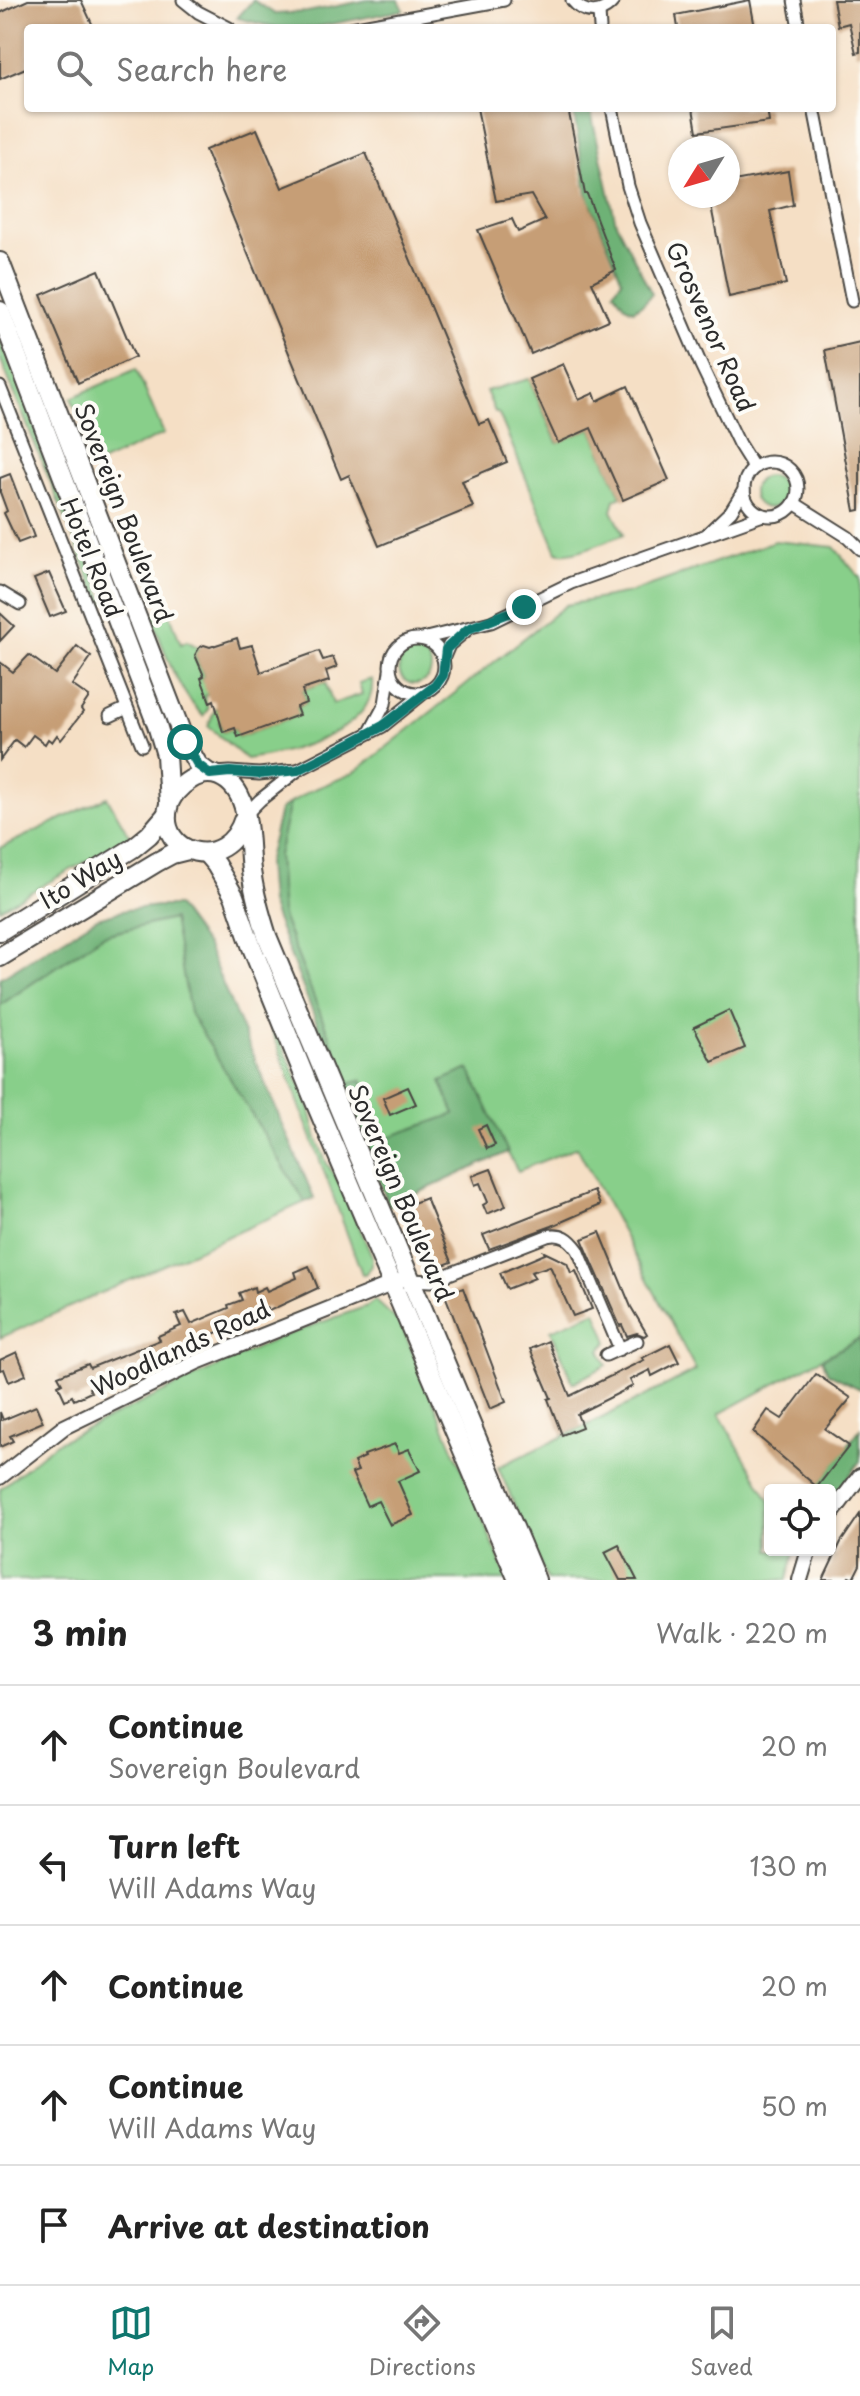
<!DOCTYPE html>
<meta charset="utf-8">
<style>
body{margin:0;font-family:"Playpen Sans",sans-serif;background:#f6f6f6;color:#222}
.controls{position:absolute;right:24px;bottom:24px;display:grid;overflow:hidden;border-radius:8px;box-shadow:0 2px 6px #0004}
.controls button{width:72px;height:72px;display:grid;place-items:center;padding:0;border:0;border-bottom:2px solid #e0e0e0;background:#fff;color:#222;font:40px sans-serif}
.compass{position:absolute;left:668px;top:136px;width:72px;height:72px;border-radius:50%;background:#fff;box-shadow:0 2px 6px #0004;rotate:233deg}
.stop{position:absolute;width:24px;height:24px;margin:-18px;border:6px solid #0f766e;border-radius:50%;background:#fff}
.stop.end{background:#0f766e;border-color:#fff;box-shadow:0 2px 8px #0008}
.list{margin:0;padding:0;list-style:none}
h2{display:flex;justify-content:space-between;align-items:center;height:104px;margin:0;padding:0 32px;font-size:34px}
h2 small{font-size:26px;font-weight:400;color:#767676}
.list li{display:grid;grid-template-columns:52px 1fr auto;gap:24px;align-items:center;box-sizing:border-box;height:120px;padding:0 32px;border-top:2px solid #e0e0e0}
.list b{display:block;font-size:30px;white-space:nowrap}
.list p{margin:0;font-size:26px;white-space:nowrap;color:#767676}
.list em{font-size:26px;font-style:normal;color:#767676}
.icon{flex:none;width:44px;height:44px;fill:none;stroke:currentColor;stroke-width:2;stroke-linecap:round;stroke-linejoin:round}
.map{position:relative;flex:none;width:860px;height:1580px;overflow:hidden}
.search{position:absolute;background:#fff;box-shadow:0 2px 6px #0004;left:24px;right:24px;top:24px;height:88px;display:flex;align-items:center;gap:20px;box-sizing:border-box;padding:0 28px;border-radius:8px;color:#767676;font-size:30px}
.sheet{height:704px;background:#fff}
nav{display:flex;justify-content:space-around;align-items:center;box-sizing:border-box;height:112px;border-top:2px solid #e0e0e0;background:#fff;font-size:22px;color:#767676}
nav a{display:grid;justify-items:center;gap:4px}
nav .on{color:#0f766e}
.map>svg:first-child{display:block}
</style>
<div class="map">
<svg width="860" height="1580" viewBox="0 0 860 1580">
<rect width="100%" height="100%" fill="#fdfcf7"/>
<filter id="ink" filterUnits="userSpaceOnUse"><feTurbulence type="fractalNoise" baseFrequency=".0125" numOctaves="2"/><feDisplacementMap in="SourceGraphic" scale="16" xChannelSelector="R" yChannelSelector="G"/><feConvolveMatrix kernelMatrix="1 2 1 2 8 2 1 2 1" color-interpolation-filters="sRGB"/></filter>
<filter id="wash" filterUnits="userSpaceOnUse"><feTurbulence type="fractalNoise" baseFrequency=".006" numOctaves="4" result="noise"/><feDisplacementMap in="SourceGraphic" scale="32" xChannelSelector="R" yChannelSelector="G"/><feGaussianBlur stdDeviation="1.8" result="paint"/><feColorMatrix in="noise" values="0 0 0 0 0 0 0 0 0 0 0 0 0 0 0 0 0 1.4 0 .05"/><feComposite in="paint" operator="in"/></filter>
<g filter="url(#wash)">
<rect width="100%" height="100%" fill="#f5dfc5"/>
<g fill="#88cf8a" stroke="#5a7d5a" stroke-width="2">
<polygon points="0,339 105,602 102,609 0,358"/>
<polygon points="136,369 164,434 100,463 71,398"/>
<path d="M529,379L557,443L591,428L621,496L615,499L612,511L624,534C608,540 571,558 557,552L499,414L495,412L486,391Z"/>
<circle cx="769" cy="492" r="16"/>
<polygon points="775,541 834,547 860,578 860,1338 719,1414 770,1501 770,1550 795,1550 787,1580 547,1580 498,1467 594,1422 696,1370 577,1147 518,1171 507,1152 406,1199 362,1080 348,1085 282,916 278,855 290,803 310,791 354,773 566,605 629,593"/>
<path d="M168,609L181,644L187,641L199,648L195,656L204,676L201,678L210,693L204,696L208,709L203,716C175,687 165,652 151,615Z"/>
<circle cx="415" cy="668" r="16"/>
<path d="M372,679C378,732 285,754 246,759L208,726L215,709L227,704L231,717L219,722L223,732L235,728L238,737L298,715L296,707L306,703L302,690L325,682L333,704L362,694L359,683Z"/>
<polygon points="107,797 130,837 0,909 0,848"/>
<polygon points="173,919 314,1198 0,1338 0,1005 104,935"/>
<polygon points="249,969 309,1106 317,1139 326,1162 344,1190 372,1257 372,1266 365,1274 362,1274"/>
<polygon points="375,1300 401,1324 508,1580 0,1580 0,1489 56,1443 278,1338 367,1306"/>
<polygon points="596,1311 608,1342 600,1350 607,1365 573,1383 551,1330"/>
</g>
<g fill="#6eb276" stroke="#4c6e50" stroke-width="2">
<polygon points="253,0 275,14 307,12 368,0 399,0 404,10 311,28 278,28 237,18"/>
<polygon points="573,108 590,108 616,223 652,294 644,303 633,310 625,306 614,291 622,280 587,194"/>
<polygon points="290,803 278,855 282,916 348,1084 362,1080 386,1138 455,1114 441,1081 469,1069 508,1152 389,1206 270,904 267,863 280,810"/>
<polygon points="157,906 177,906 207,947 314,1198 305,1202 190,1013 173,919 103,935 0,1005 0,978 97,918 126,910"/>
<polygon points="860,1338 860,1389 828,1373 822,1359"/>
<polygon points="860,1429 860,1461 830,1503 830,1490 814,1490"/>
</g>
<g id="blocks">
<g fill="#c69e76">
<polygon points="28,0 81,0 94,28 28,28 28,67 0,79 0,13"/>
<polygon points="750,0 755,28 678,28 676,15"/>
<polygon points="833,0 860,0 860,52 856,53 849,23 838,26"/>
<polygon points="477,108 568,108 585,194 587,194 616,270 592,282 609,320 531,354 478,230 512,219 518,232 545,220 531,195 496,201"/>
<polygon points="693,108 767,108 769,122 697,132"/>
<polygon points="257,129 282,188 366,153 479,424 489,420 507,462 462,481 473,507 379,546 349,475 341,479 205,150"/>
<polygon points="788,171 793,205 770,211 786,284 729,297 709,196 728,196 728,182"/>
<polygon points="99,270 135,357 78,383 41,295"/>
<polygon points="860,342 860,510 855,511 825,350"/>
<polygon points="563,364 579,400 594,393 597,401 628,386 669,480 623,500 591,428 558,443 529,379"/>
<polygon points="10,474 34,537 18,543 4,513 7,511 0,492 0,478"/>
<polygon points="49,573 66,611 50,617 34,579"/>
<polygon points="0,613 14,626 0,641"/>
<polygon points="237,638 240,648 252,645 261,672 319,651 323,660 333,657 337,667 326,671 329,681 302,690 306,703 296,707 299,715 238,737 235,728 223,732 214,700 210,702 201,678 204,676 195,655 199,648 204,645 210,647"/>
<polygon points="77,646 91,657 72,685 89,697 81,709 83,712 61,740 57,735 52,742 48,739 45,744 33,735 24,747 15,740 0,760 0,662 13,672 29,655 55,674"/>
<polygon points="729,1010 745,1048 712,1062 694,1027"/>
<polygon points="408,1087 416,1104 390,1115 383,1098"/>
<polygon points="486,1125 495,1145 487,1149 478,1129"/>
<polygon points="491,1169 506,1206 487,1214 483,1205 488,1202 480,1183 475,1185 472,1176"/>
<polygon points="594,1191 600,1205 552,1226 489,1249 483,1235"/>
<polygon points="426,1198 452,1262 433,1269 408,1205"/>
<polygon points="600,1232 631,1307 647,1334 644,1336 637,1333 627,1336 622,1325 620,1326 582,1239"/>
<polygon points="544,1252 567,1263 571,1273 576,1271 592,1309 573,1316 550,1266 531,1272 535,1278 507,1289 500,1273 545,1254"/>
<polygon points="309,1266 318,1288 269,1311 267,1307 229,1322 231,1327 200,1339 199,1336 161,1354 162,1357 131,1370 130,1367 96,1382 97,1384 89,1388 91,1392 74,1400 72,1396 65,1400 58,1385 62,1383 58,1376 88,1364 90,1368 160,1340 158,1336 181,1326 176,1315 185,1312 191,1324 229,1308 228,1305 242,1300 239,1293 254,1287 255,1292 265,1287 267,1291 297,1278 295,1272"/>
<polygon points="463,1288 506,1402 490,1409 445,1295"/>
<polygon points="548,1341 570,1396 644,1360 642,1358 670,1344 679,1362 652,1376 650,1370 630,1380 633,1386 577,1414 582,1427 562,1435 548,1399 551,1398 530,1349"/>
<polygon points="17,1352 26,1375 9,1382 4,1369 0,1370 0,1360"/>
<polygon points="816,1374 851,1398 825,1429 849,1446 817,1487 753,1432 768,1410 782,1419"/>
<polygon points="36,1406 43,1422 10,1436 13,1441 0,1447 0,1412 3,1420"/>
<polygon points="395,1444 399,1453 409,1449 420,1471 398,1481 413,1515 390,1525 378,1501 367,1506 352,1473 358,1471 354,1462 365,1457 364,1455"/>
<polygon points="860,1514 860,1565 853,1579 849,1577 847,1580 823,1580 841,1542"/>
<polygon points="619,1545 637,1580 620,1580 605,1552"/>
</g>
</g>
</g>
<g filter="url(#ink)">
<use href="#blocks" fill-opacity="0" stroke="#494642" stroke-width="2"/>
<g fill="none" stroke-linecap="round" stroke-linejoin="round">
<defs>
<g id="minor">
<polyline points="183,0 198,12 229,28"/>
<path d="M572,0C584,15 602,16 614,0"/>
<polyline points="794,0 799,28"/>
<polyline points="599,12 600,28"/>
<polyline points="351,28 504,0"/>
<polyline points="612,108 628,186 640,223 701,365 739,444 754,468"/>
<polyline points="814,108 852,301"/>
<polyline points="0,387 142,745"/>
<circle cx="771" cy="489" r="27"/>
<polyline points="794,503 848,537 860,549"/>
<polyline points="708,533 731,511 744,490"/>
<polyline points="0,592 20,604"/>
<circle cx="417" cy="666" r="27"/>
<polyline points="422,639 491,622 571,583 763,515"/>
<polyline points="443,659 449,645 467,630"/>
<polyline points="110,716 127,708"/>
<polyline points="371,730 385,704 390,671"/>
<polyline points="215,773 230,772 259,774 297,770"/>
<polyline points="245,815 260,800 298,770 383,726 425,692"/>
<path d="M412,1280L431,1281L547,1236C562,1232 570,1239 578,1250L620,1349"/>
<polyline points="606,1355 637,1341"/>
</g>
<g id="tertiary">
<polyline points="0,1477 64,1427 197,1362 399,1281"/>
<polyline points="830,1516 860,1476"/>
<polyline points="800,1580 809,1550"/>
</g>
<g id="primary">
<polyline points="0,262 185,742 198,765 210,774"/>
<polyline points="0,311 157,725 166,755 169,803"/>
<path d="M244,818C226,875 157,854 168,808C170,797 180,786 190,780C199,774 209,772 219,776C255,791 246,846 252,877C255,897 261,917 267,936L536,1580"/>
<polyline points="206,853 216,865 234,896 251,945 313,1097 518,1580"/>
<polyline points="0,931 133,848 149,835 167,814"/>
<polyline points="0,957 157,862 172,854 188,850"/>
</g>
</defs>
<use href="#minor" stroke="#494642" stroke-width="15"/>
<use href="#tertiary" stroke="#494642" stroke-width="18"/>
<use href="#primary" stroke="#494642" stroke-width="22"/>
<use href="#minor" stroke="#fff" stroke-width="11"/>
<use href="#tertiary" stroke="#fff" stroke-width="14"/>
<use href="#primary" stroke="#fff" stroke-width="18"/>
</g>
</g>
<g fill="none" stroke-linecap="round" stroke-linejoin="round" filter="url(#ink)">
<polyline stroke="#0f766e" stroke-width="10" points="185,742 198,765 210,774 230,772 259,774 298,770 336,751 383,726 435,686 443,675 446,649 468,629 524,607"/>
</g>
<g text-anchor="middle" stroke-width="8" stroke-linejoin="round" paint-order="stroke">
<g font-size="24" fill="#2b2b2b" stroke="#fdfcf7">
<text transform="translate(710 327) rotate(66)" y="8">Grosvenor Road</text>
<text transform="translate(123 513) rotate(69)" y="8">Sovereign Boulevard</text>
<text transform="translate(91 558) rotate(68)" y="8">Hotel Road</text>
<text transform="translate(81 880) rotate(-31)" y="8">Ito Way</text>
<text transform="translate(400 1193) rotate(67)" y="8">Sovereign Boulevard</text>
<text transform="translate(181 1349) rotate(-25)" y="8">Woodlands Road</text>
</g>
</g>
</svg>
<div class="controls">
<button><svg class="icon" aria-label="locate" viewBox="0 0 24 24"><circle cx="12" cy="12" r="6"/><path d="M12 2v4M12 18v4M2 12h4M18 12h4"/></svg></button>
</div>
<svg class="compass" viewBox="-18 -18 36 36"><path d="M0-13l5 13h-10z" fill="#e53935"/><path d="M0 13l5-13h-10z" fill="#767676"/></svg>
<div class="stop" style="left:185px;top:742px"></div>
<div class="stop end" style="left:524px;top:607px"></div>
<div class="search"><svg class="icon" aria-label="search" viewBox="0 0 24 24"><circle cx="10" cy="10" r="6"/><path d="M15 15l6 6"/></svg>Search here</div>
</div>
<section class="sheet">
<h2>3 min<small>Walk · 220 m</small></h2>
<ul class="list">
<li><svg class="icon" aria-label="ahead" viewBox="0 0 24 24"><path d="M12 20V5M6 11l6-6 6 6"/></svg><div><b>Continue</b><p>Sovereign Boulevard</p></div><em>20 m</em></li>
<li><svg class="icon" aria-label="left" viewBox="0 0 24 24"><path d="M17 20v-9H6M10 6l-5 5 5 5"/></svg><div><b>Turn left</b><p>Will Adams Way</p></div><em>130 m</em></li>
<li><svg class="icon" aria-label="ahead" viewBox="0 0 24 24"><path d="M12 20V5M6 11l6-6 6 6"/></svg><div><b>Continue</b></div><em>20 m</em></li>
<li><svg class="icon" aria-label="ahead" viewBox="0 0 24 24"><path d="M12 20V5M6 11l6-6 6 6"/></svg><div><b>Continue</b><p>Will Adams Way</p></div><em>50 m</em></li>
<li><svg class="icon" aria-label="arrive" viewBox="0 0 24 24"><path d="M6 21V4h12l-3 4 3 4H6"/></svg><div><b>Arrive at destination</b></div></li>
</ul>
</section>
<nav>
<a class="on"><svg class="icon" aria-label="map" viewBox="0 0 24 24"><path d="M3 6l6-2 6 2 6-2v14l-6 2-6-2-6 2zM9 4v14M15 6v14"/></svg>Map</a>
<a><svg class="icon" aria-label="directions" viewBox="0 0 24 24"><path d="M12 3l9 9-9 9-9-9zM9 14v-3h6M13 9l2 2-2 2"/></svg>Directions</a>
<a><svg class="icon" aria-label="saved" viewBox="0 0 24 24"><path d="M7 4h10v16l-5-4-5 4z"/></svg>Saved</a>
</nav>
